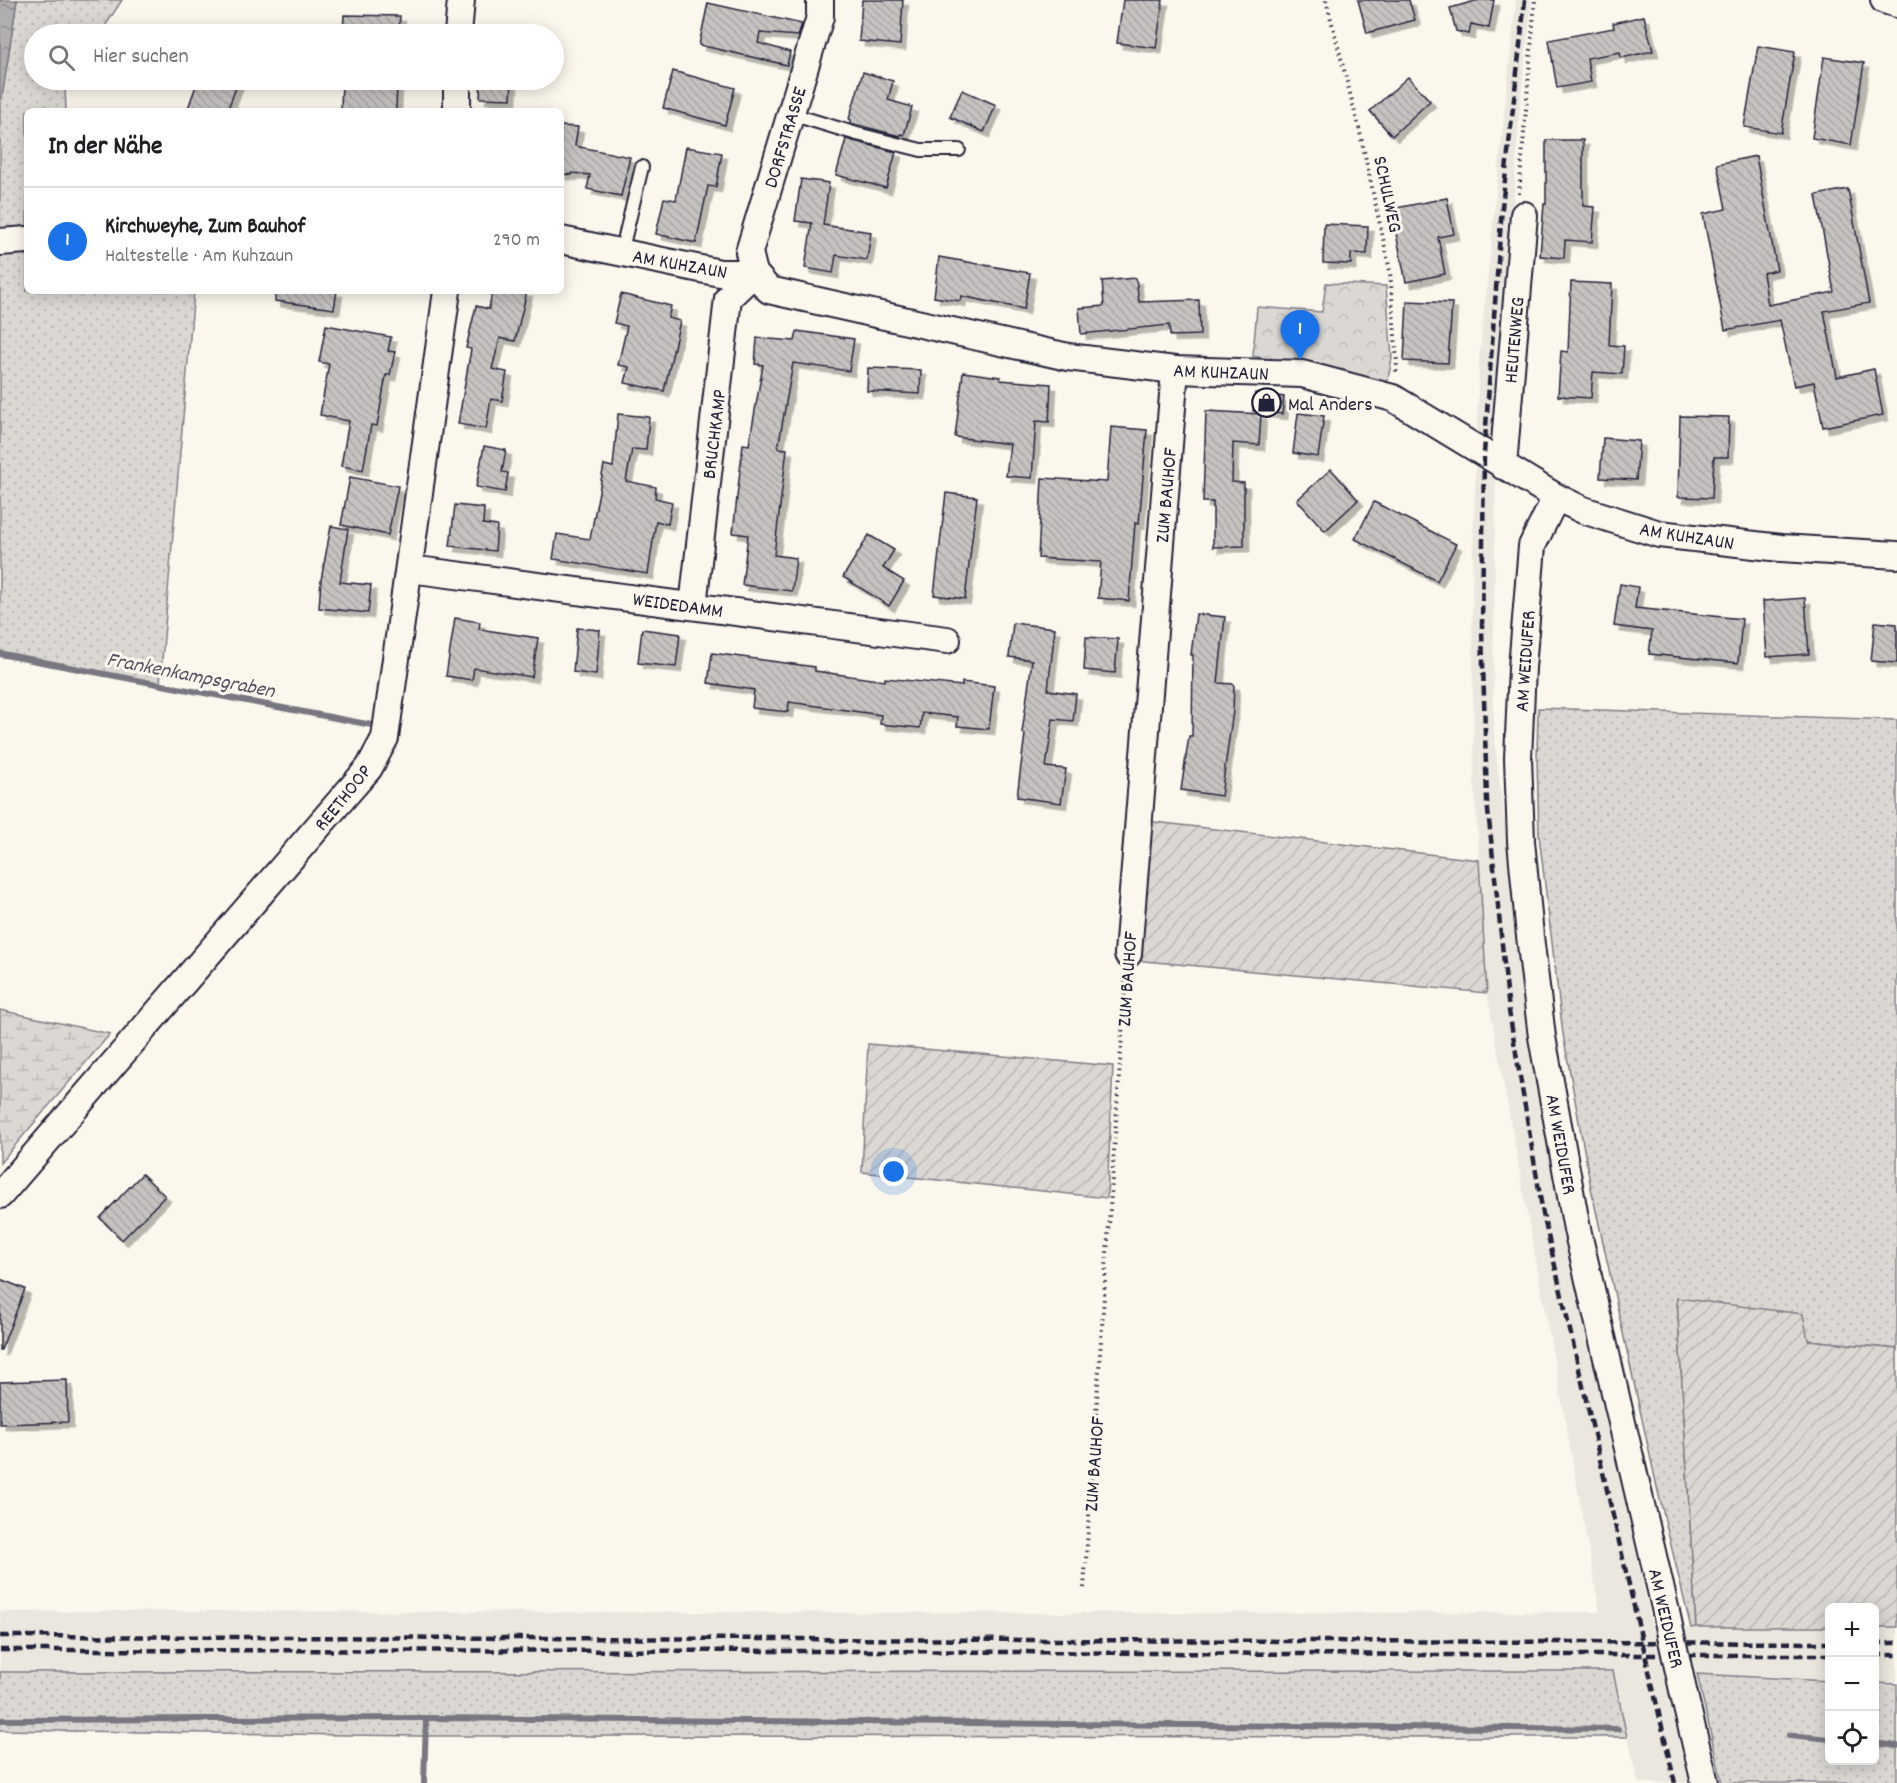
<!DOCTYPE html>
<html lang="de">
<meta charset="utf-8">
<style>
body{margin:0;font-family:Dekko,sans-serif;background:#f2f2f2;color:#202124}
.controls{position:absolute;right:18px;bottom:18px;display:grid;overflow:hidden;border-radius:9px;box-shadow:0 3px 15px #0003}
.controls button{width:54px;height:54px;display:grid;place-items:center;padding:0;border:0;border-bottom:2px solid #e0e0e0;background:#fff;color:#202124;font:30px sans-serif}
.you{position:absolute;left:894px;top:1172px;width:21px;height:21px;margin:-15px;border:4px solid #fff;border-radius:50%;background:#1a73e8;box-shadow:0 0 0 9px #1a73e833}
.badge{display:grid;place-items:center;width:39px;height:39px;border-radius:50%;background:#1a73e8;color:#fff;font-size:20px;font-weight:700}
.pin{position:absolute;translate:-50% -50px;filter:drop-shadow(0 2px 3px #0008)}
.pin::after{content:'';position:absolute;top:32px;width:21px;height:18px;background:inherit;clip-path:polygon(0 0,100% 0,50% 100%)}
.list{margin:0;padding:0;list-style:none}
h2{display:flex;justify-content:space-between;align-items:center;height:78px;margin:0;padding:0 24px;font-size:26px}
h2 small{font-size:20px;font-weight:400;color:#757577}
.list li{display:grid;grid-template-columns:39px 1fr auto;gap:18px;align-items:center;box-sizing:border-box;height:108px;padding:0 24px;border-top:2px solid #e0e0e0}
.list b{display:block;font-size:22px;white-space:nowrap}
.list p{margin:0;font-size:20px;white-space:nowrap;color:#757577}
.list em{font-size:20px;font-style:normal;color:#757577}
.icon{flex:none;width:33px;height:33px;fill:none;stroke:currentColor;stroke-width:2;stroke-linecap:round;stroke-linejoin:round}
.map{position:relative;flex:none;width:1897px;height:1783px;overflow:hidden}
.search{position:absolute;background:#fff;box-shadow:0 3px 15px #0003;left:24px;top:24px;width:540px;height:66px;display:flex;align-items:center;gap:15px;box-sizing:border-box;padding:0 21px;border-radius:33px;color:#757577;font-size:22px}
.panel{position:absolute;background:#fff;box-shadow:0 3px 15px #0003;left:24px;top:108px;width:540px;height:186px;border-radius:9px}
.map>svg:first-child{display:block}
</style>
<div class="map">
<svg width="1897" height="1783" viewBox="0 0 1897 1783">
<defs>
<pattern id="grass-dots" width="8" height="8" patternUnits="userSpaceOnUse" patternTransform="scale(1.5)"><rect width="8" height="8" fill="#dbd8d3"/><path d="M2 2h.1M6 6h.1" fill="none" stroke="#bcb9b6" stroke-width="1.8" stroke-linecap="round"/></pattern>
<pattern id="forest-crowns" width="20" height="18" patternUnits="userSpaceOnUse" patternTransform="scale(1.5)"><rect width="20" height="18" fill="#dbd8d3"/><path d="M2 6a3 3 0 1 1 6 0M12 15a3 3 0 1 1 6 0" fill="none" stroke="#bcb9b6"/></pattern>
<pattern id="wetland-marsh" width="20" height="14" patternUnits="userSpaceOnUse" patternTransform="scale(1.5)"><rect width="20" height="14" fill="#dbd8d3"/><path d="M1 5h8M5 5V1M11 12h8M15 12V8" fill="none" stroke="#bcb9b6"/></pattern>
<pattern id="garden-furrows" width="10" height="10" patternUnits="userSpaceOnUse" patternTransform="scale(1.5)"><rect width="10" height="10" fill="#dbd8d3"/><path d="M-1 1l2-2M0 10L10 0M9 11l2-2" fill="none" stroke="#bcb9b6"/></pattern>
<pattern id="water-ripples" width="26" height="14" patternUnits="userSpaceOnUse" patternTransform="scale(1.5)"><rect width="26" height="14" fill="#b1aeb0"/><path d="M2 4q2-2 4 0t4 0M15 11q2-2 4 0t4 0" fill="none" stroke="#908d90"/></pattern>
<pattern id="building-back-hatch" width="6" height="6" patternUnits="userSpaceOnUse" patternTransform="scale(1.5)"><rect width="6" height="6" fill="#c6c2c0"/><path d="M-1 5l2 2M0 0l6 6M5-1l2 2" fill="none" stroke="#aaa6a6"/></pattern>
<filter id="shadow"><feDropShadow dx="5.5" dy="5.5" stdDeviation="0" flood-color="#0004"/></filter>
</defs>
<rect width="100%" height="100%" fill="#fbf7ec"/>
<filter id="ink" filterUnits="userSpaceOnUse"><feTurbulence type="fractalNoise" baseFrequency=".0167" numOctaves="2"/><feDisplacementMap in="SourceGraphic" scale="12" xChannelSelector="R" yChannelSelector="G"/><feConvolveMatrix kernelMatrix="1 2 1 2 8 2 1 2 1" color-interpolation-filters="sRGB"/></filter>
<g filter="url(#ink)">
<g fill="#ebe7df">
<polygon points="1516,0 1532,0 1520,105 1496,470 1493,703 1495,745 1522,962 1541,1099 1559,1207 1629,1517 1653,1630 1696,1627 1829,1627 1829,1681 1663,1672 1689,1783 1638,1783 1613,1671 0,1672 0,1612 116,1611 1088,1613 1600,1612 1487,993 1474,776 1472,582 1479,360"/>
<polygon points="1874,1627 1897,1627 1897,1684 1875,1683"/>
</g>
<g fill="url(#grass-dots)" stroke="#7e7d87" stroke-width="1.5">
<polygon points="17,0 122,0 100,34 34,34 34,80 71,80 65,88 66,111 27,111 27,237 0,238 0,99 2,97"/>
<polygon points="27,243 27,291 194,291 160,683 0,651 0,245"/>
<polygon points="1538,708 1897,720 1897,1349 1808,1340 1677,1298 1696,1627 1691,1628 1657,1487 1591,1188 1563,1034 1539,835 1537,759"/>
<polygon points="1613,1671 1627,1737 417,1736 0,1730 0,1672"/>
<polygon points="1697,1674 1829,1681 1830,1760 1874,1760 1875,1683 1897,1684 1897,1783 1722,1783"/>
</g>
<polygon fill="url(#forest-crowns)" stroke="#7e7d87" stroke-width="1.5" points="1326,283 1386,286 1392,358 1387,385 1253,356 1257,307 1322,312"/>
<polygon fill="url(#wetland-marsh)" stroke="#7e7d87" stroke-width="1.5" points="0,1010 110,1034 0,1163"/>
<g fill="url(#garden-furrows)" stroke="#7e7d87" stroke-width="1.5">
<polygon points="1146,821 1479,860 1487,993 1134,960"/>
<polygon points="868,1044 1113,1066 1107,1198 862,1172"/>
<polygon points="1677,1298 1803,1314 1808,1340 1897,1349 1897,1627 1875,1627 1874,1608 1830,1608 1829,1627 1696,1627"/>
</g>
<polygon fill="url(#water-ripples)" stroke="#787681" stroke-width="1.5" points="0,0 17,0 2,97 0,99"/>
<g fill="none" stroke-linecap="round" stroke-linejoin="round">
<g stroke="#787681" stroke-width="6">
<polyline points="0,654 377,726"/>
<polyline points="0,1720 426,1718 1618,1729"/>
<polyline points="1789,1735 1830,1739"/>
<polyline points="1874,1743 1897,1746"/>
<polyline points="424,1783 426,1718"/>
</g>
</g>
<g fill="url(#building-back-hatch)" stroke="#22223b" stroke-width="1.5" filter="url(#shadow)">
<polygon points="862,0 903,0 900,45 859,41"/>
<polygon points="1123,0 1163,0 1156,48 1117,43"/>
<polygon points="1358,0 1409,0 1415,20 1367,33"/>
<polygon points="1479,0 1494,0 1489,28 1471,24 1469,34 1456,31 1450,8"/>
<polygon points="708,3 802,24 798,36 760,33 758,43 790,52 787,65 699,45"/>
<polygon points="344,15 400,16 399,34 343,34"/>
<polygon points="1644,16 1653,51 1621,58 1620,52 1587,58 1591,82 1557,88 1549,40 1614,28 1613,23"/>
<polygon points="1758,46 1795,52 1781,133 1744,127"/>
<polygon points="1824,57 1864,63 1851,145 1812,138"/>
<polygon points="673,71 735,88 725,125 663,108"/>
<polygon points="863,72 893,81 888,100 912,107 904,135 901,134 900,136 850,123 851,120 849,119"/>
<polygon points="1408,77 1430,101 1392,136 1370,111"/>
<polygon points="198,80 239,80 227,111 187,111"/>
<polygon points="342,80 397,80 396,111 341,111"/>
<polygon points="481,80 512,80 511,99 480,98"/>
<polygon points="962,90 996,105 984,132 950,117"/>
<polygon points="561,126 578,127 575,146 630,157 621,196 587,189 590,175 572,173 572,175 561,174"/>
<polygon points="846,139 896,152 886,188 836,175"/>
<polygon points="1546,140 1583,140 1583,206 1595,207 1592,242 1565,240 1564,258 1540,256 1544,204 1546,204"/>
<polygon points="686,147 722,153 716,187 708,186 696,243 656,234 664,198 676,200"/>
<polygon points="1756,156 1777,270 1763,273 1768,305 1834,292 1816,195 1848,189 1869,303 1824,311 1837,377 1874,369 1883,415 1823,427 1814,382 1794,386 1780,320 1725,330 1703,214 1726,209 1717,164"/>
<polygon points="801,179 829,183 823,225 871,232 867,260 836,255 833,273 805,268 812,223 795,221"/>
<polygon points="1447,198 1454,234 1438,237 1445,274 1406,282 1391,209"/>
<polygon points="1324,224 1368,226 1367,254 1351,253 1351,264 1323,263"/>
<polygon points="939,257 1030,273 1024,309 961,296 960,301 934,297"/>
<polygon points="1136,278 1139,302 1199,300 1200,335 1170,336 1169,325 1081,334 1079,308 1104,306 1102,281"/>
<polygon points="1571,282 1612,284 1609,345 1624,346 1622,374 1593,372 1591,398 1558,396 1561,351 1568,352"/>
<polygon points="275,291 337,291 334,309 275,301"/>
<polygon points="492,291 527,291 515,341 500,338 492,369 507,372 502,401 491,399 486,429 458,424 471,349 466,348 476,306 489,309"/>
<polygon points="621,294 671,306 668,318 680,321 664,391 625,383 629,367 618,365 627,326 614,323"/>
<polygon points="1407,301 1452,303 1448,363 1404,361"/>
<polygon points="326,325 391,337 388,351 395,352 390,375 386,375 377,426 371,425 363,470 341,466 349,421 320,415 329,364 319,362"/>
<polygon points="797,331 854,339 849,371 793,363 778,448 787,449 774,555 796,558 792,591 742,585 748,535 733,533 743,444 749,445 763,365 755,364 757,338 795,341"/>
<polygon points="868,368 921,370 920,394 867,391"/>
<polygon points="963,372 1000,377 1000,380 1051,384 1049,422 1036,421 1032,478 1006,476 1010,444 955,437"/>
<polygon points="1255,393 1284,397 1282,414 1253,411"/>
<polygon points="1206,411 1261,414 1259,445 1233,443 1232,482 1244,483 1244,546 1213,547 1213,502 1203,502"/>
<polygon points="1298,413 1324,416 1318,457 1293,453"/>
<polygon points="618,414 649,417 646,450 632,449 626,481 656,487 655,498 672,502 668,524 656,521 648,574 553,559 557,534 590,539 604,465 613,467"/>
<polygon points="1680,416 1729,417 1728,457 1714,457 1712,498 1678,497"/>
<polygon points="1111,427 1147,430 1139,524 1135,523 1129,601 1098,598 1101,562 1038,558 1042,478 1107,482"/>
<polygon points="1603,438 1639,441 1636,480 1600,478"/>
<polygon points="484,446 506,450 502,472 508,473 505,492 476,487"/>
<polygon points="1331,469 1358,500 1325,531 1297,500"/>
<polygon points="350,477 398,486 388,535 341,525"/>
<polygon points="946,493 977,497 965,599 934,595"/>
<polygon points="1374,502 1456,544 1437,581 1355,539"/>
<polygon points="455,505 484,508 483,524 497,526 495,551 450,546"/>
<polygon points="331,526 348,529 340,582 371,585 368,613 319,608 321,580"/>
<polygon points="869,535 894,550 883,568 904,581 889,606 843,577"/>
<polygon points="1620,584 1638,587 1635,608 1742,619 1738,663 1649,654 1652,631 1614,626"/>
<polygon points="1805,598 1809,654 1767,657 1763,601"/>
<polygon points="1196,614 1225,617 1218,683 1234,684 1233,711 1221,796 1181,790 1189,736 1192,736 1193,655 1191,655"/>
<polygon points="455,618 480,622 479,629 538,638 532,677 474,668 472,680 446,676"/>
<polygon points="1875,622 1897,624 1897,663 1871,661"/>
<polygon points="1013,623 1055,628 1048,690 1076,694 1073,721 1053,719 1046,767 1066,769 1061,803 1017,797 1025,734 1022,733 1032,660 1009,657"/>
<polygon points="577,628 600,630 596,675 573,672"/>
<polygon points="642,629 680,634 676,667 638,663"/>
<polygon points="1086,637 1118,639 1115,673 1084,670"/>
<polygon points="712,653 815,667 815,671 885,681 885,678 962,686 962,682 994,686 989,729 957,726 958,717 922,713 920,728 880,724 881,715 789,702 788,712 752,708 754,690 708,683"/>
<polygon points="142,1174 165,1196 122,1240 100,1218"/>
<polygon points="0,1279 25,1289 1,1350 0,1350"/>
<polygon points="67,1380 68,1422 0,1424 0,1382"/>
</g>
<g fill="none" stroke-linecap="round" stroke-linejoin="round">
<defs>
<g id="service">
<polyline points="791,114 857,134 921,150 959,150"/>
<polyline points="621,253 642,167"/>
</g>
<g id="minor">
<polyline points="820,0 820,17 749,252 754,273 769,290 1068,357 1175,370 1302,374 1393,398 1556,497 1583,510 1659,534 1781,548 1897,555"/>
<polyline points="1884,0 1897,4"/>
<polyline points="458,34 461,0"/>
<polyline points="457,111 457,80"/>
<polyline points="561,240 720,273 754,273"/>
<polyline points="0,242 27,240"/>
<polyline points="1503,466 1524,215"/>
<polyline points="1556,497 1532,546 1522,668 1518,758 1521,841 1530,936 1542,1037 1577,1229 1666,1612"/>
<polyline points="410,569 947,640"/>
<polyline points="693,606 728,298 754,273"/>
<polyline points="1128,954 1175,370"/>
<polyline points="0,1195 348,792 369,768 385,738 447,291"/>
<polyline points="1684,1695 1705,1783"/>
</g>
</defs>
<use href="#service" stroke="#22223b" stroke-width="16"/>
<use href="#minor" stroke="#22223b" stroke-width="30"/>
<g stroke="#22223b" stroke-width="4" stroke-dasharray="1.5 4.5" stroke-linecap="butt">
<polyline points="1326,0 1359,128 1390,271 1397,362 1396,375"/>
<polyline points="1519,194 1535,0"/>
<polyline points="1084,1588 1126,976"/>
</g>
<use href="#service" stroke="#fbf7ec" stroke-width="12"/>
<use href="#minor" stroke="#fbf7ec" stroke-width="26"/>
<g stroke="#22223b" stroke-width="4.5" stroke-dasharray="9 4.5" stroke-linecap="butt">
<polyline points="1525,0 1502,207 1484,454 1482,629 1487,801 1509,1011 1543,1214 1675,1783"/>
<polyline points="0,1636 1830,1643"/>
<polyline points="1874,1643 1897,1643"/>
<polyline points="0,1650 874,1651 1442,1655 1830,1655"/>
<polyline points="1874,1655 1897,1655"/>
</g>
<defs>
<polyline id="minor-bridge" points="1666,1612 1684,1695"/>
</defs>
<use href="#minor-bridge" stroke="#22223b" stroke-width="30" stroke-linecap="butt"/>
<use href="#minor-bridge" stroke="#fbf7ec" stroke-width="26"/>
</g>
</g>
<defs>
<symbol id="shop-ring" viewBox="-11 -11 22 22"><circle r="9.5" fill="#fbf7ec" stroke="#22223b" stroke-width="1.5"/><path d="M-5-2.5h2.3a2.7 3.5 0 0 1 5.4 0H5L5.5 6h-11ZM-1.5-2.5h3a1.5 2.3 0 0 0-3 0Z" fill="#22223b"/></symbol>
</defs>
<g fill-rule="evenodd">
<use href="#shop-ring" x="1250" y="386" width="33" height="33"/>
</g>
<g text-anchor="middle" stroke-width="6" stroke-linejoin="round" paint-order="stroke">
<g font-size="20" fill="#22223b" stroke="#fbf7ec">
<text transform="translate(784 137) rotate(-73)" y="7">DORFSTRASSE</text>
<text transform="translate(1389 194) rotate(78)" y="7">SCHULWEG</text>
<text transform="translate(680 263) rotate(10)" y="7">AM KUHZAUN</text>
<text transform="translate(1513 340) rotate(-85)" y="7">HEUTENWEG</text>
<text transform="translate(1221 371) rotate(2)" y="7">AM KUHZAUN</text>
<text transform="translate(713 434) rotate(-83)" y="7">BRUCHKAMP</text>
<text transform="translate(1165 495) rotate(-85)" y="7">ZUM BAUHOF</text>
<text transform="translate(1687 535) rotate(9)" y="7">AM KUHZAUN</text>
<text transform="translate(678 604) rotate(8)" y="7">WEIDEDAMM</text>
<text transform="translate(1524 661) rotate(-86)" y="7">AM WEIDUFER</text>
<text transform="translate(342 797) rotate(-51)" y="7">REETHOOP</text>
<text transform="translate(1126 979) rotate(-86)" y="7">ZUM BAUHOF</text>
<text transform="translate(1562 1144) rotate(80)" y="7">AM WEIDUFER</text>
<text transform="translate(1093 1464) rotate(-86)" y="7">ZUM BAUHOF</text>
<text transform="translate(1667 1618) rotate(77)" y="7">AM WEIDUFER</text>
</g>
<g font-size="20" fill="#22223b" stroke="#fbf7ec" text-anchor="start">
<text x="1288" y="410">Mal Anders</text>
</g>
<g font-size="21" font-style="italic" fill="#545364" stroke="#fbf7ec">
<text transform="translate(191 674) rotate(11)" y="7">Frankenkampsgraben</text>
</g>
</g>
</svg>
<div class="controls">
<button>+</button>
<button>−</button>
<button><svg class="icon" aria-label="locate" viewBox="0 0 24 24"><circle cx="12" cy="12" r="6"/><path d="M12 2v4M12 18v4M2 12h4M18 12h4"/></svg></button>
</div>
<div class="you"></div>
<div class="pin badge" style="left:1300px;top:360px">1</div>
<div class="search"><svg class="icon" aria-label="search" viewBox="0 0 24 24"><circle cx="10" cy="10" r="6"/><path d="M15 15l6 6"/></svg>Hier suchen</div>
<section class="panel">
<h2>In der Nähe<small></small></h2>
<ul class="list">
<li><span class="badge">1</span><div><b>Kirchweyhe, Zum Bauhof</b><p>Haltestelle · Am Kuhzaun</p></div><em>290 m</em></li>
</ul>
</section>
</div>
